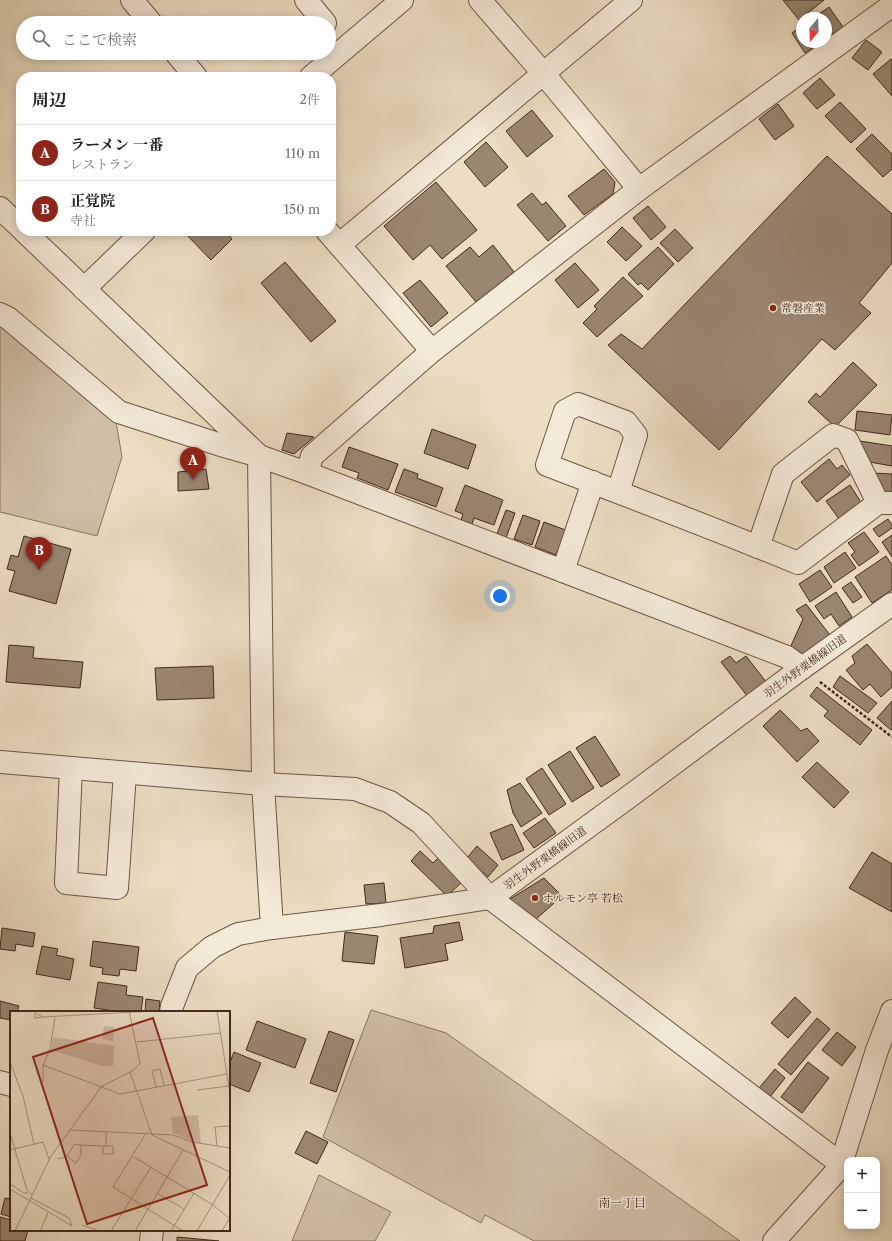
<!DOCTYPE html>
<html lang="ja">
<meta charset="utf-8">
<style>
body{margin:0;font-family:"Libre Caslon Text","Noto Serif JP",serif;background:#f6f6f6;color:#222}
.controls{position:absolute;right:12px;bottom:12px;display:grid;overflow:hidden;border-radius:8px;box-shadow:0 2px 10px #0003}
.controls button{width:36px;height:36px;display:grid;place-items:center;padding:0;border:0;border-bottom:1px solid #e0e0e0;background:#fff;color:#222;font:20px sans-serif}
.compass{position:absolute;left:796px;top:12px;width:36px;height:36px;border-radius:50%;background:#fff;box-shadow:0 2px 10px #0003;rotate:198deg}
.you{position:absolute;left:500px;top:596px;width:14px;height:14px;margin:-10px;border:3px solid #fff;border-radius:50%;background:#1a73e8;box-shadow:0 0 0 6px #1a73e833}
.badge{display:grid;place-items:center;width:26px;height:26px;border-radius:50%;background:#8f2418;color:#fff;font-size:13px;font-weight:700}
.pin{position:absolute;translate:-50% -33px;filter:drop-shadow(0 1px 2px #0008)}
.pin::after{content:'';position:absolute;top:21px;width:14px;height:12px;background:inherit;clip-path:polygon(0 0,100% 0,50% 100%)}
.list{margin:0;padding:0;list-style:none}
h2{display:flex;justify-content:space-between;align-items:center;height:52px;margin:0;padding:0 16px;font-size:17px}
h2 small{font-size:13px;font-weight:400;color:#767676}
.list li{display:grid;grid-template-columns:26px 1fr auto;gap:12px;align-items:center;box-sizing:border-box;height:56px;padding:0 16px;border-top:1px solid #e0e0e0}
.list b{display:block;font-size:15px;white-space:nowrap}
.list p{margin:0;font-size:13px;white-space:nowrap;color:#767676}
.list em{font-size:13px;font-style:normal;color:#767676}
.icon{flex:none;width:22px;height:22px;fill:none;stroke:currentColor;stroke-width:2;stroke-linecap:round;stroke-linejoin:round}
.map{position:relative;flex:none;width:892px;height:1241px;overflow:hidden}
.search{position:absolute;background:#fff;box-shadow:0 2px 10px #0003;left:16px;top:16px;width:320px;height:44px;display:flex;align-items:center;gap:10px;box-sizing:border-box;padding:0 14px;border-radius:22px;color:#767676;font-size:15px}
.panel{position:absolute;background:#fff;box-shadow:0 2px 10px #0003;left:16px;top:72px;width:320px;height:164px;border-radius:16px}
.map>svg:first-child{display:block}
</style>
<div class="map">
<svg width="892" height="1241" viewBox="0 0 892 1241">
<rect width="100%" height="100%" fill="#ecdec3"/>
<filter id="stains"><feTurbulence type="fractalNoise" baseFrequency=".005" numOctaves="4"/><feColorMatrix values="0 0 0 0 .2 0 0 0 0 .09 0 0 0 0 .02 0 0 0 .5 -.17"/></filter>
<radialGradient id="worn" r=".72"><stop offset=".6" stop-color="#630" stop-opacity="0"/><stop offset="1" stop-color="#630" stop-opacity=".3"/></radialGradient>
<g fill="#cfbfa6" stroke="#887460">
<polygon points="0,322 116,422 122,457 97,536 0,512"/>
<polygon points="371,1010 446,1033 740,1241 534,1241 485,1215 481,1223 323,1137"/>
<polygon points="319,1175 391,1212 375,1241 292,1241"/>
</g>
<g fill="#9a8772" stroke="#41291a">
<polygon points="783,0 824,0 799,20"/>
<polygon points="829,7 843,27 826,38 826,18 814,18"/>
<polygon points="802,26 802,42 821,42 805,53 792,33"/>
<polygon points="866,40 882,52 868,70 852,58"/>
<polygon points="891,59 892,61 892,96 873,74"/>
<polygon points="820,78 835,95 817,109 803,93"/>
<polygon points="840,102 866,129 851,143 825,116"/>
<polygon points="778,104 794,126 775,140 759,119"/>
<polygon points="532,110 553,136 527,157 506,131"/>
<polygon points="872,134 892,154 892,169 883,177 856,149"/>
<polygon points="486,142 508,167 485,187 464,162"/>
<polygon points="827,156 892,214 892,263 859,303 871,313 835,350 822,339 719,450 608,345 621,334 642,349"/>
<polygon points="604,169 615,182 613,194 584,215 568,196"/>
<polygon points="436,182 477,230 442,259 430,245 413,260 384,226"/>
<polygon points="532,193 542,205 546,202 566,226 548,241 517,205"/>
<polygon points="648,206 666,227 651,240 633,218"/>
<polygon points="622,227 642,246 626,261 607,242"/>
<polygon points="675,229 693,248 678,262 660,243"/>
<polygon points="183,231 225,231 232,239 211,260"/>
<polygon points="493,245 514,272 476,302 446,266 470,247 479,257"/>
<polygon points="658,247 674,264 648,290 641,283 638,285 628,274"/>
<polygon points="285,262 336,321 311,342 261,283"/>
<polygon points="575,263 599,290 578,308 555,280"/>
<polygon points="623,277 643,296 597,337 583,323 597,309 594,306"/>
<polygon points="420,280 448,313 431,327 403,293"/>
<polygon points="853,362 877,385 835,427 808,402 816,393 820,397"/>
<polygon points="857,411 892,415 890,435 855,430"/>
<polygon points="432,429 476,445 468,469 424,453"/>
<polygon points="287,433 314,437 294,454 282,450"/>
<polygon points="860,441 892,446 892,466 864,461"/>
<polygon points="349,447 398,464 388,490 357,478 359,473 342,467"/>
<polygon points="829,459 837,469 842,465 850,475 817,502 801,482"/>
<polygon points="206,469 209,489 178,491 178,472"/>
<polygon points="404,469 418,474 417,478 443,488 436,507 395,492"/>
<polygon points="872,473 892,474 892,496 881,495"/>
<polygon points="465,485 503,500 494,525 474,518 472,524 461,520 463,514 455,511"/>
<polygon points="850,485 862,504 839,519 826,501"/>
<polygon points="506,510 515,513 506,538 497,534"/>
<polygon points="523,515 540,521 532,545 514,539"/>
<polygon points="888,519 892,525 892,528 879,537 873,529"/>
<polygon points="544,522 571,532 563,552 558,550 556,555 535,547"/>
<polygon points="864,532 879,552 859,566 851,555 855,552 848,543"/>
<polygon points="892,535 892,557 882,542"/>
<polygon points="24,536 71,549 56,604 9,591 15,571 7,569 11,555 18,557"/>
<polygon points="845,552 856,568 834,583 824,567"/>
<polygon points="886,556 892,565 892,590 872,603 855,577"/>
<polygon points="820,570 832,587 810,602 799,584"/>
<polygon points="851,582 862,597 853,603 842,588"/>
<polygon points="836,592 852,617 839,626 831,614 824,619 815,606"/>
<polygon points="806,604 830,635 802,655 789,650 803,619 796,610"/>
<polygon points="867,644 892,673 892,687 881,697 870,684 863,690 846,670 855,663 852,656"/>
<polygon points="9,645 34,647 33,658 83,662 80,688 6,682"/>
<polygon points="730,656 736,663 746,656 767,683 748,697 721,662"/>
<polygon points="213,666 214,698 157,700 155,668"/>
<polygon points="840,676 877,703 868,713 833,687"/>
<polygon points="817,687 872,730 860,745 824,716 828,711 810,696"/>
<polygon points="892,701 892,729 891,730 877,718"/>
<polygon points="780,710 801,731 807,728 819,741 797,762 763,726"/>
<polygon points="595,736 620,775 601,787 576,748"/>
<polygon points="570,751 594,788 572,802 548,765"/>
<polygon points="817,762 849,792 834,808 802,777"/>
<polygon points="542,768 566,804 549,815 526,779"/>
<polygon points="520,783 542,813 521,827 513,813 507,790"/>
<polygon points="545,818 556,833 534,848 523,833"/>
<polygon points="512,824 524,850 502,860 490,833"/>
<polygon points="477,846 498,865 488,877 467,858"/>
<polygon points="420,851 433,863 438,858 462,882 447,896 411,861"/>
<polygon points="872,852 892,864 892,912 849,888"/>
<polygon points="544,878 562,896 535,920 510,899"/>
<polygon points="384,883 386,903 366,904 364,885"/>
<polygon points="459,922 463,940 445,944 448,960 405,968 400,938 433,933 434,926"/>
<polygon points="2,928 35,933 33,947 16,944 15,951 0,949"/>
<polygon points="345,932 378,936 374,964 342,961"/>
<polygon points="93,941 139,947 136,971 120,969 119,976 102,974 103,968 90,966"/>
<polygon points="42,946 58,949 56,955 74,959 70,980 36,974"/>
<polygon points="98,982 127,986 126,995 143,997 141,1012 121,1012 94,1008"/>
<polygon points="795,997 811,1012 788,1038 771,1023"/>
<polygon points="146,999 160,1001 159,1012 145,1012"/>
<polygon points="0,1001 19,1006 17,1012 11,1012 11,1020 0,1018"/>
<polygon points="817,1018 830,1029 791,1075 778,1064"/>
<polygon points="257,1021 306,1039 295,1068 246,1050"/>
<polygon points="329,1031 354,1040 336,1092 310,1083"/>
<polygon points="837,1032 856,1047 842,1066 822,1050"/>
<polygon points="234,1052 261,1063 249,1092 229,1084 229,1065"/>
<polygon points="808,1062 829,1078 802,1113 781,1097"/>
<polygon points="775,1069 785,1078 770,1097 759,1088"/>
<polygon points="306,1131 328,1142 317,1164 295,1153"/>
<polygon points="5,1198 11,1199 11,1217 1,1214"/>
<polygon points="0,1217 11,1220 11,1230 28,1230 25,1241 0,1241"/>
<polygon points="177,1237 219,1241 177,1241"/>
</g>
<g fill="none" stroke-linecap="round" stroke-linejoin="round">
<defs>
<g id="minor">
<polyline points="132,0 151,23"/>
<polyline points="306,0 325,23"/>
<polyline points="480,0 543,73 639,189"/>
<polyline points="176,53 196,77"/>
<polyline points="311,77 402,0"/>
<polyline points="0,208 21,228"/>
<polyline points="24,231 259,456 263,784 272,928"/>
<polyline points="327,231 432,351"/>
<polyline points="339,245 631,0"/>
<polyline points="84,289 144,231"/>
<polyline points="0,314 8,318 119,412 224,446 259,456 307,473 787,657 802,668"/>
<polyline points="307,473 312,456 432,351 639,189 887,9 892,3"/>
<path d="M618,492L636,435L626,422L578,404L565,411L547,465C631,497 715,529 798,563L878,503H892"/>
<polyline points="758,547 783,474 833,435 847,440 878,503"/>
<polyline points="563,571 593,482"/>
<polyline points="0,762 263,784 355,789 390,802 421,823 490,898 841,1164"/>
<polyline points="71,768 66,883 117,888 125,773"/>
<polyline points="171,1012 172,1006 187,968 212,947 238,934 272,928 381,915 490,898 630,796 802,668 892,604"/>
<polyline points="0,1082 11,1085"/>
<polyline points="151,1241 152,1230"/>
<polyline points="774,1241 834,1174 841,1164 877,1050 892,1011"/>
</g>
</defs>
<use href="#minor" stroke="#6c5644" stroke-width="24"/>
<polyline stroke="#41291a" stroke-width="2.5" stroke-dasharray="3 2" stroke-linecap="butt" points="820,682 892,737"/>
<use href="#minor" stroke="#f3ead8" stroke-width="22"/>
</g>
<g fill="#8f2418" stroke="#f3ead8" stroke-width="1.5">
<circle cx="773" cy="308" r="4"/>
<circle cx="535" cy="898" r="4"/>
</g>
<g text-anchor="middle" stroke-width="3" stroke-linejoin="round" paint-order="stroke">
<g font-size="11" fill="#41291a" stroke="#f3ead8" text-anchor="start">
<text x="781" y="312">常磐産業</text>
<text x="543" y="902">ホルモン亭 若松</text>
</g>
<g font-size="11" fill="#41291a" stroke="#f3ead8">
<text transform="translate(805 666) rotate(-36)" y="4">羽生外野栗橋線旧道</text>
<text transform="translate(545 858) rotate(-36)" y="4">羽生外野栗橋線旧道</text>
</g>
<g font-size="12" fill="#41291a" stroke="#f3ead8">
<text x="622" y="1207">南一丁目</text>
</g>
</g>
<g transform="translate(10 1011)">
<rect width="220" height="220" fill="#ecdec3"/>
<path d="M94,15L104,16L103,30L92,28ZM43,26L104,35L103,55H92L41,39ZM188,104L191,133L163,122L161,106Z" fill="#cfbfa6"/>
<path fill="none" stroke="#a8967f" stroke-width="1" d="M207,0L220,83M25,2L33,6L25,7ZM33,6L143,0M127,31L211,22M0,51L13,85L24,133M33,54L110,83L217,63M120,61L142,124L220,161M33,71V54L40,38L45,6M146,76L142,60L150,58L154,74M187,79L219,75M60,119L163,124L182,131L220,137M0,122L17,179L22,184M135,124L103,176L173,220M96,135V122M207,135L205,116L220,115M0,139L33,131L39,148M57,145L66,152L71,144V134M124,146L203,194L220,208M48,148L57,145L65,133L71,134L93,135H103V143H93V135M0,173L14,182H18M0,178L62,215M148,183L174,198M21,187L59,207L62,215M72,214L90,220M5,220L41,145L92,75L124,59L130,52L119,0M30,220L38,202M101,220L141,156M125,220L173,139M161,220L184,182M187,220L220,164M212,220L219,208"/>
<path fill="#8f2418" fill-opacity="0.15" stroke="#8f2418" stroke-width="2" d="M143,7L197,174L77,213L23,46Z"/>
<rect width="220" height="220" fill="none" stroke="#41291a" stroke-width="2"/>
</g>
<rect width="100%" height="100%" filter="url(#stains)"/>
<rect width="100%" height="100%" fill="url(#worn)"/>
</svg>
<div class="controls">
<button>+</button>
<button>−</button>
</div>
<svg class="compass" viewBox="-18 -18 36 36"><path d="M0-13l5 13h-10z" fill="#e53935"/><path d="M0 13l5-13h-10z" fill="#767676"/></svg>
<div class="you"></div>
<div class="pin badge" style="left:193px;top:480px">A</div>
<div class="pin badge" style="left:39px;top:570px">B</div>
<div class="search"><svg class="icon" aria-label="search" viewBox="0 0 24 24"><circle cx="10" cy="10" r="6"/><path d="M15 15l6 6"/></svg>ここで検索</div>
<section class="panel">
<h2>周辺<small>2件</small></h2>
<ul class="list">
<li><span class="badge">A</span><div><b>ラーメン 一番</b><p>レストラン</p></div><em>110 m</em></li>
<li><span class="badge">B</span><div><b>正覚院</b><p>寺社</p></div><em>150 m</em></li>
</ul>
</section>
</div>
